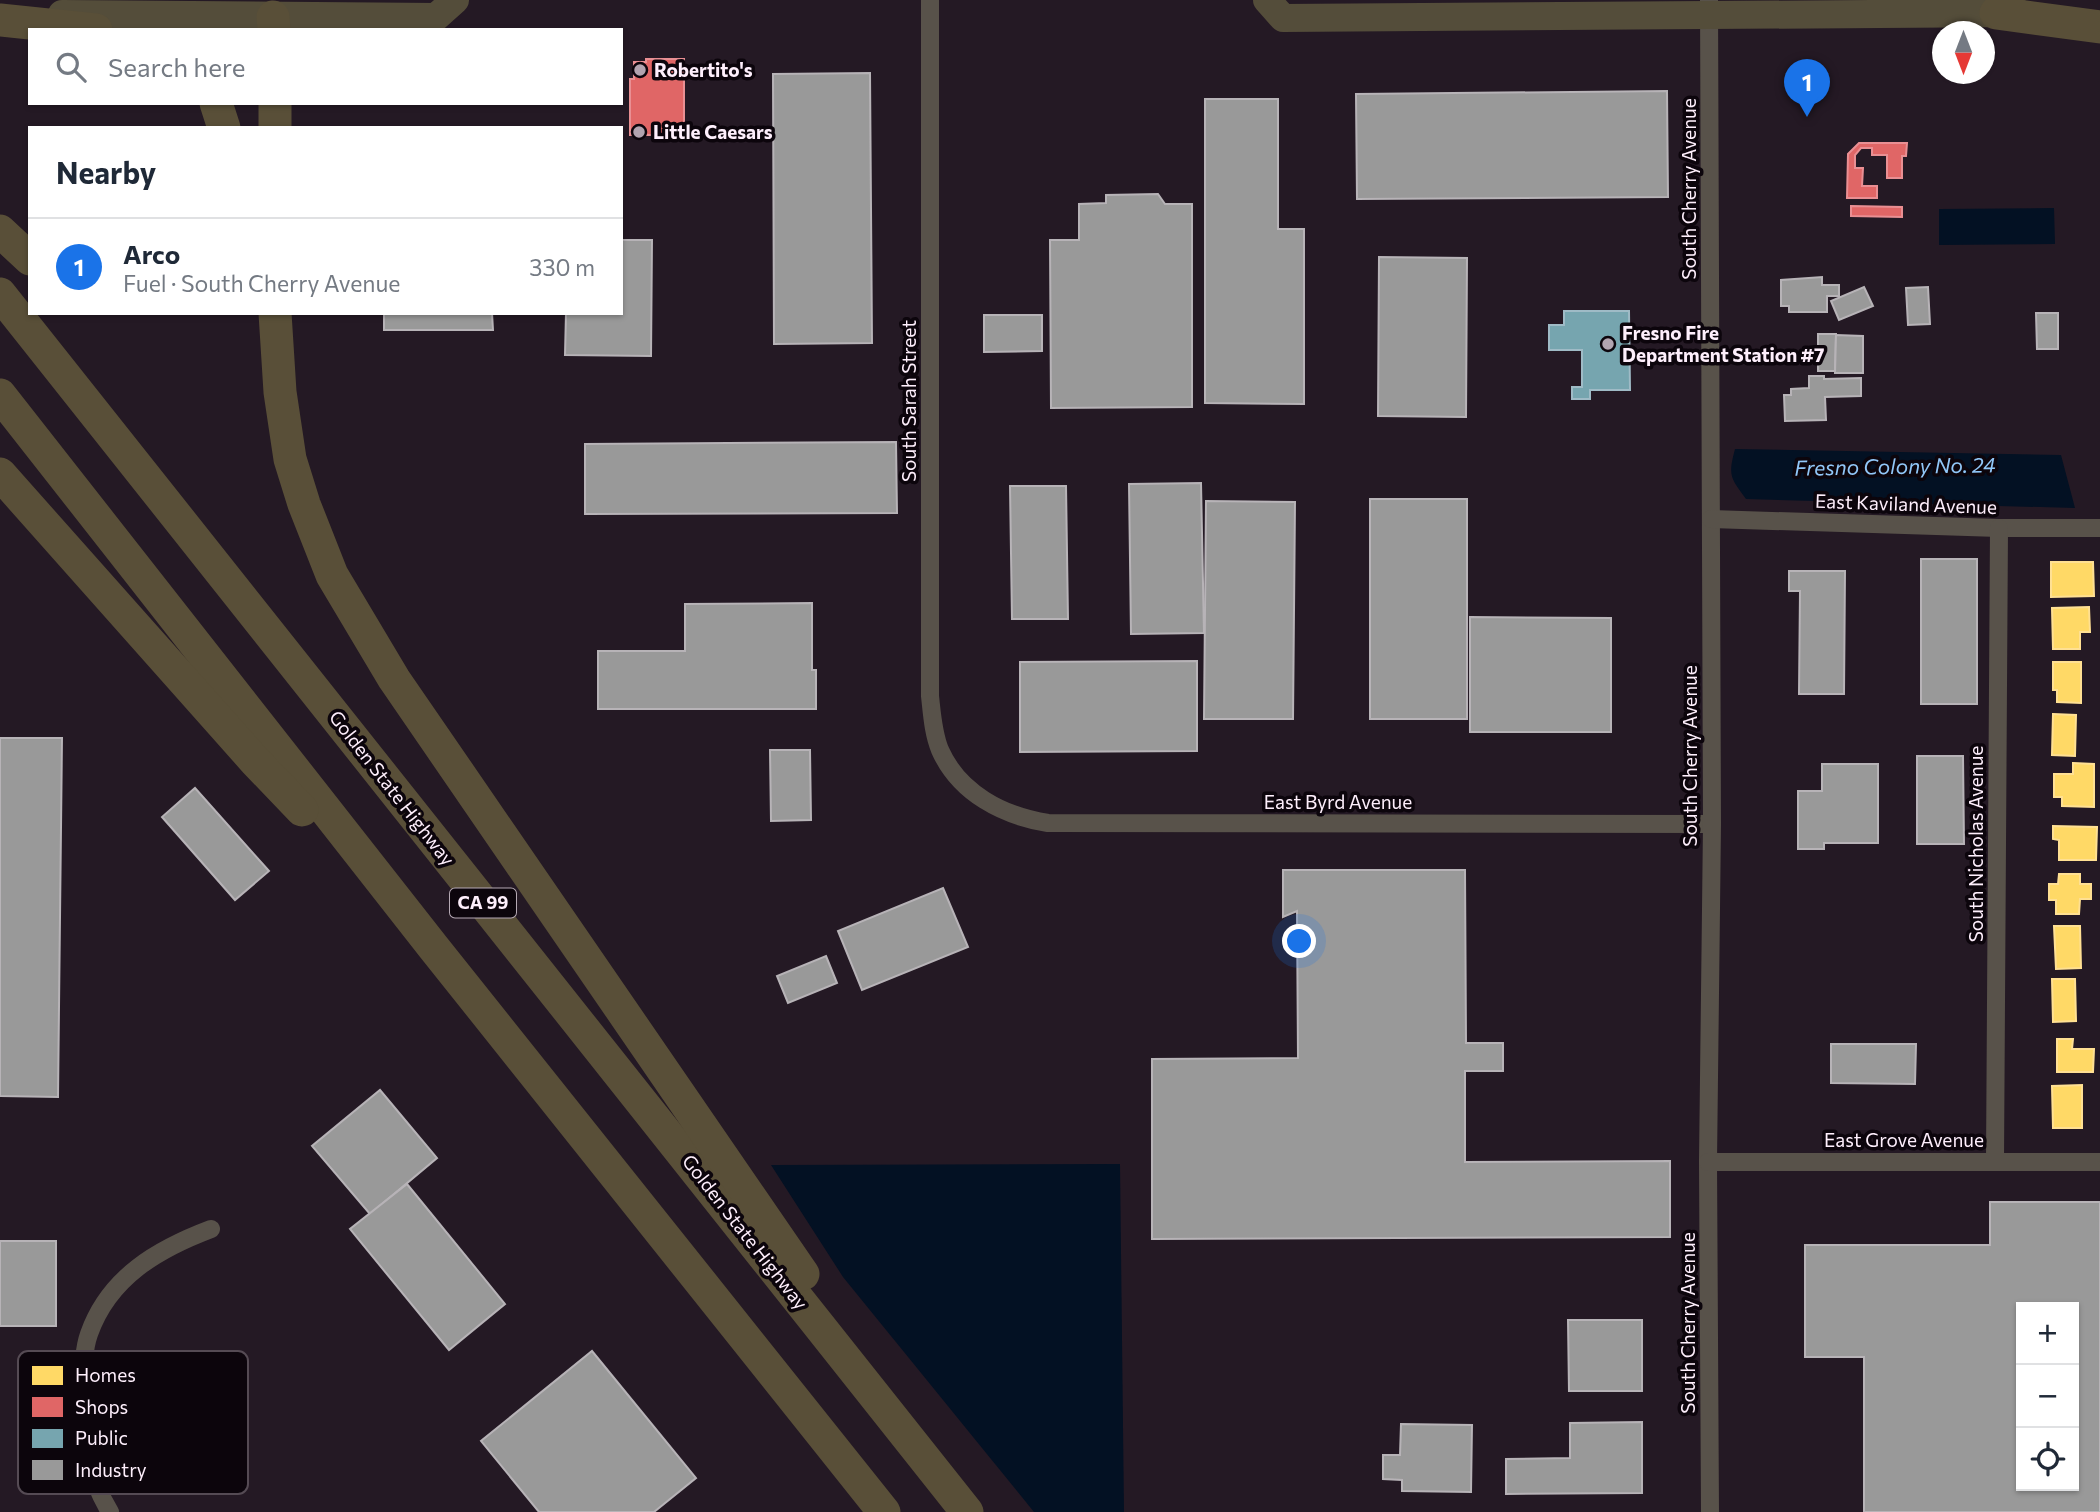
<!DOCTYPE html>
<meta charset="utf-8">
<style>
body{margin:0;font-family:Commissioner,sans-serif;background:#f6f6f7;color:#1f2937}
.controls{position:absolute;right:21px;bottom:21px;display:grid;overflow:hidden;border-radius:0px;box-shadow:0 2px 5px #0004}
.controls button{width:63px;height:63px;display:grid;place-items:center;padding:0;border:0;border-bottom:2px solid #e0e1e3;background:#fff;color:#1f2937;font:35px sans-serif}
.compass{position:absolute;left:1932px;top:21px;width:63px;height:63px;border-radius:50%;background:#fff;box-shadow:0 2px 5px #0004;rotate:180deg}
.you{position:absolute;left:1300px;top:942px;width:24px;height:24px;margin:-18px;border:5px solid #fff;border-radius:50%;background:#1a73e8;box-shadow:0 0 0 10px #1a73e833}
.badge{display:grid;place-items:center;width:46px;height:46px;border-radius:50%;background:#1a73e8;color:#fff;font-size:23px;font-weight:700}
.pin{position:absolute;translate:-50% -58px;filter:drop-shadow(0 2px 4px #0008)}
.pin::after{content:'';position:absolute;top:37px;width:24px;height:21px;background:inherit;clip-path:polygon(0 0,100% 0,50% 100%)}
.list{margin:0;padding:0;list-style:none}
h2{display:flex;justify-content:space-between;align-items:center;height:91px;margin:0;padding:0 28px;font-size:30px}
h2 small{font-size:23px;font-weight:400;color:#747a83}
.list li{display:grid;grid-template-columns:46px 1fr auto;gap:21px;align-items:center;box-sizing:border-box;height:98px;padding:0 28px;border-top:2px solid #e0e1e3}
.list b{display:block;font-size:26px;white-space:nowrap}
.list p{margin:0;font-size:23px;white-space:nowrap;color:#747a83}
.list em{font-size:23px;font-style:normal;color:#747a83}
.icon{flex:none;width:38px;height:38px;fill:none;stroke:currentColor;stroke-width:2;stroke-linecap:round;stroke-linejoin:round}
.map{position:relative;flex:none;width:2100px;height:1512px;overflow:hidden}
.search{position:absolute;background:#fff;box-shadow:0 2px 5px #0004;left:28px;top:28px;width:595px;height:77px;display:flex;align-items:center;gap:18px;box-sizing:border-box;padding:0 24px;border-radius:0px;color:#747a83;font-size:26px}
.panel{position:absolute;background:#fff;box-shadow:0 2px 5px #0004;left:28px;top:126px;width:595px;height:189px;border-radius:0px}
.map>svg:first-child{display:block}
</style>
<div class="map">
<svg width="2100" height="1512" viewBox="0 0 2100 1512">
<rect width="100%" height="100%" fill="#241924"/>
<g fill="#031123">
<polygon points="2054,208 2055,244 1939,245 1939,209"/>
<path d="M1735,449L2061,455L2075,508L1746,499C1730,477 1728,476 1735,449Z"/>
<polygon points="1120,1164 1124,1512 1034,1512 843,1277 771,1165"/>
</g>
<g fill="#ffd966" stroke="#ffe093" stroke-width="2">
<polygon points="2051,562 2093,562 2094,596 2051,597"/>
<polygon points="2089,607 2090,632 2080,632 2080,649 2053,649 2052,608"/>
<polygon points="2053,662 2081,662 2081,703 2057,702 2057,690 2053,690"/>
<polygon points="2053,714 2076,715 2075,756 2052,755"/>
<polygon points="2073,763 2094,764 2094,807 2062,806 2062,797 2054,797 2054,774 2073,774"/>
<polygon points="2053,826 2097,827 2096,860 2059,860 2059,840 2053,839"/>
<polygon points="2059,874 2080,874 2080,884 2091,884 2091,899 2080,899 2079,914 2056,914 2056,900 2049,900 2049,884 2058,884"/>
<polygon points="2054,926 2080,926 2081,968 2056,969"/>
<polygon points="2052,979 2075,979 2076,1021 2053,1022"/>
<polygon points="2057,1039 2073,1039 2072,1049 2094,1049 2093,1072 2057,1072"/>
<polygon points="2082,1085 2082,1128 2053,1128 2052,1086"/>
</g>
<g fill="#e06666" stroke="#e98f93" stroke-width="2">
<polygon points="646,59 684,59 684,135 630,135 630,79 634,79 634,62 646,62"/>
<polygon points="1859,143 1907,143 1906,156 1902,156 1902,178 1887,178 1887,155 1872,155 1872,148 1861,148 1855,155 1855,168 1863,168 1862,186 1877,186 1877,198 1847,198 1848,154"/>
<polygon points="1851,206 1902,207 1902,217 1851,216"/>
</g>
<polygon fill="#76a5af" stroke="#9fbbc6" stroke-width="2" points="1564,311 1629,311 1630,390 1590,390 1590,399 1572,399 1572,387 1582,387 1582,350 1549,350 1549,325 1564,325"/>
<g fill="#999" stroke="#b7b3b7" stroke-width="2" fill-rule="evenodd">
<polygon points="870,73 872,343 774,344 773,74"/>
<polygon points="1667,91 1668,197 1357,199 1356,94"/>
<polygon points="1205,99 1278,99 1278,229 1304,229 1304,404 1205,403"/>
<polygon points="1158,194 1165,204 1192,204 1192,407 1051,408 1050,240 1079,240 1079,204 1106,203 1106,195"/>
<polygon points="621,240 652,240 651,356 565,355 566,313 621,313"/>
<polygon points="1379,257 1467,258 1466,417 1378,416"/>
<polygon points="1822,277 1822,285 1839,285 1839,296 1827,296 1827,312 1789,312 1789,306 1781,306 1781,280"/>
<polygon points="1864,287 1873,306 1839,320 1831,301"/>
<polygon points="1928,287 1930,324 1908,325 1906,288"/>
<polygon points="384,313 492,313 493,330 384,330"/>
<polygon points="2036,313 2058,313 2058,349 2037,349"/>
<polygon points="984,315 1042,315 1042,351 984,352"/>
<polygon points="1818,334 1836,334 1835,371 1818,371"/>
<polygon points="1836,335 1863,336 1863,373 1835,373"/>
<polygon points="1809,376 1824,376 1824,379 1861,378 1861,396 1825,397 1826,420 1785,421 1784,395 1791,395 1791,389 1809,388"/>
<polygon points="896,442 897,513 585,514 585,444"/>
<polygon points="1201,483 1204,633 1131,634 1129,484"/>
<polygon points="1010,486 1066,486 1068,619 1012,619"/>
<rect x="1370" y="499" width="97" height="220"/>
<polygon points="1206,501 1295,502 1293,719 1204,719"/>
<rect x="1921" y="559" width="56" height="145"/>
<polygon points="1789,571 1845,571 1844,694 1799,694 1800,591 1789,591"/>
<polygon points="812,603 812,670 816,670 816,709 598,709 598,651 685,651 685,604"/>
<polygon points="1470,617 1611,618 1611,732 1470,732"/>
<polygon points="1197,661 1197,751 1020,752 1020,662"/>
<polygon points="0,738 62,738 58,1097 0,1096"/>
<polygon points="770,750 810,750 811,820 771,821"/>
<polygon points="1917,756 1963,756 1964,844 1917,844"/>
<polygon points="1822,764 1878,764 1878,843 1824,843 1824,849 1798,849 1798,791 1822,791"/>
<polygon points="195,788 269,871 235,900 162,817"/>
<polygon points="1283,870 1465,870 1466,1043 1503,1043 1503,1071 1465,1071 1465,1162 1670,1161 1670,1237 1152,1239 1152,1059 1298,1058 1297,911 1283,917"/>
<polygon points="943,888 968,947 862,990 838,931"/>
<polygon points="826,956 837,983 788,1003 777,976"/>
<polygon points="1831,1044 1916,1044 1915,1084 1831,1083"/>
<polygon points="380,1090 437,1158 370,1214 312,1146"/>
<polygon points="407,1184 505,1304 449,1350 350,1229"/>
<path d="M1990,1202H2100V1512H1864V1357H1805V1245H1990ZM2021,1307H2074V1486H2021Z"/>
<rect x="0" y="1241" width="56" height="85"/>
<polygon points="1568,1320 1642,1320 1642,1391 1569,1391"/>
<polygon points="592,1351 696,1478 654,1512 539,1512 481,1441"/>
<polygon points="1642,1422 1642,1493 1506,1494 1506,1459 1570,1458 1570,1423"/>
<polygon points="1401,1424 1472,1425 1471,1492 1402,1491 1402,1480 1383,1479 1383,1455 1400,1455"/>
</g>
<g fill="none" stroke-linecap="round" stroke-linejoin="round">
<g stroke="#58524a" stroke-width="18">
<path d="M930,0V696C932,714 933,733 940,750C959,793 1003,816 1048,823L1712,824"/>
<polyline points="1709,0 1712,824 1708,1162 1710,1512"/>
<polyline points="1711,519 1999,528 2100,528"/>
<polyline points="1995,1161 1999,528"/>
<polyline points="1708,1162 2100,1162"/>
<path d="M110,1512C89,1478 82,1437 83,1398C84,1377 82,1354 89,1334C109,1277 158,1249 211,1229"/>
</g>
<g stroke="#544d3a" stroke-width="28">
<polyline points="1267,0 1283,18 2019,13"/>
<polyline points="62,14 436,17 455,0"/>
</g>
<g stroke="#594f38" stroke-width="33">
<polyline points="1996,13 2100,27"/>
<polyline points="273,17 274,30"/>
<polyline points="0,20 96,30"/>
<polyline points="216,103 224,128"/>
<polyline points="275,103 275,128"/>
<polyline points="0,231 30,259"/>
<polyline points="0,294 967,1512"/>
<polyline points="275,313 280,392 290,459 304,504 332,575 394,679 803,1274"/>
<polyline points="0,395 434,948 884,1512"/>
<polyline points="0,474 255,761 302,810"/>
</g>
</g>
<g fill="#b2a4b0" stroke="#0c050c" stroke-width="2.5">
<circle cx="640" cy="70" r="7"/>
<circle cx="639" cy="132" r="7"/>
<circle cx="1608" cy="344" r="7"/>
</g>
<g text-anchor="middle" stroke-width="7" stroke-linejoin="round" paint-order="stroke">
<rect fill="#0c050c" stroke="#b5a9b4" stroke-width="2" x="450" y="888.5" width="66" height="29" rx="5"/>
<g font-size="18" font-weight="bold" fill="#feeffc">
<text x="483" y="909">CA 99</text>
</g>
<g font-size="19" font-weight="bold" fill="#feeffc" stroke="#0c050c" text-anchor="start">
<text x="654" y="77">Robertito's</text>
<text x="653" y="139">Little Caesars</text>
<text x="1622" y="340">Fresno Fire<tspan x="1622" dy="22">Department Station #7</tspan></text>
</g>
<g font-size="19" fill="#feeffc" stroke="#0c050c">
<text transform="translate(1689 189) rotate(-90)" y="7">South Cherry Avenue</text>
<text transform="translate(909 401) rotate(-90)" y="7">South Sarah Street</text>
<text transform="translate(1906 504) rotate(2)" y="7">East Kaviland Avenue</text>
<text transform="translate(1690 756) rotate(-90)" y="7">South Cherry Avenue</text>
<text transform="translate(392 788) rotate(52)" y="7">Golden State Highway</text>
<text x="1338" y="809">East Byrd Avenue</text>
<text transform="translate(1976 844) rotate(-90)" y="7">South Nicholas Avenue</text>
<text x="1904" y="1147">East Grove Avenue</text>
<text transform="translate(745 1232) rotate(52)" y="7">Golden State Highway</text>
<text transform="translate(1688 1323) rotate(-90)" y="7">South Cherry Avenue</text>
</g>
<g font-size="21" font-style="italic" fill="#91c7f8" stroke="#0c050c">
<text transform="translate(1895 467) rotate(-1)" y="7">Fresno Colony No. 24</text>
</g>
</g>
<rect x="18" y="1351" width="230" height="143" rx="10" fill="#0c050c" stroke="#554b54" stroke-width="2"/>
<rect x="32" y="1366" width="31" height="19" fill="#ffd966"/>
<rect x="32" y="1397" width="31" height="20" fill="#e06666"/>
<rect x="32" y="1429" width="31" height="19" fill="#76a5af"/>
<rect x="32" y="1460" width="31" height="20" fill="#999"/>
<g font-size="19" fill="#feeffc">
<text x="75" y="1382">Homes</text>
<text x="75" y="1414">Shops</text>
<text x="75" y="1445">Public</text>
<text x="75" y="1477">Industry</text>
</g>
</svg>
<div class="controls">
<button>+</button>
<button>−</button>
<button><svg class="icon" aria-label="locate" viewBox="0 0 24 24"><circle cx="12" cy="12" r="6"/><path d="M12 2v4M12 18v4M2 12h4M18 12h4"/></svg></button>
</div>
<svg class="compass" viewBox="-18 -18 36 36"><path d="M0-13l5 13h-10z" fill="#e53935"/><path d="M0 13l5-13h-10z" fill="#747a83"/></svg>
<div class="you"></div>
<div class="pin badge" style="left:1807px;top:117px">1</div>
<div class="search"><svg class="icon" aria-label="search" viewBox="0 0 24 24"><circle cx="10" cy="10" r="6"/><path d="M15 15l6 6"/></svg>Search here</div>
<section class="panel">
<h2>Nearby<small></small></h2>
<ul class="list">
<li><span class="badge">1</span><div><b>Arco</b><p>Fuel · South Cherry Avenue</p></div><em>330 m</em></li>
</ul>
</section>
</div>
